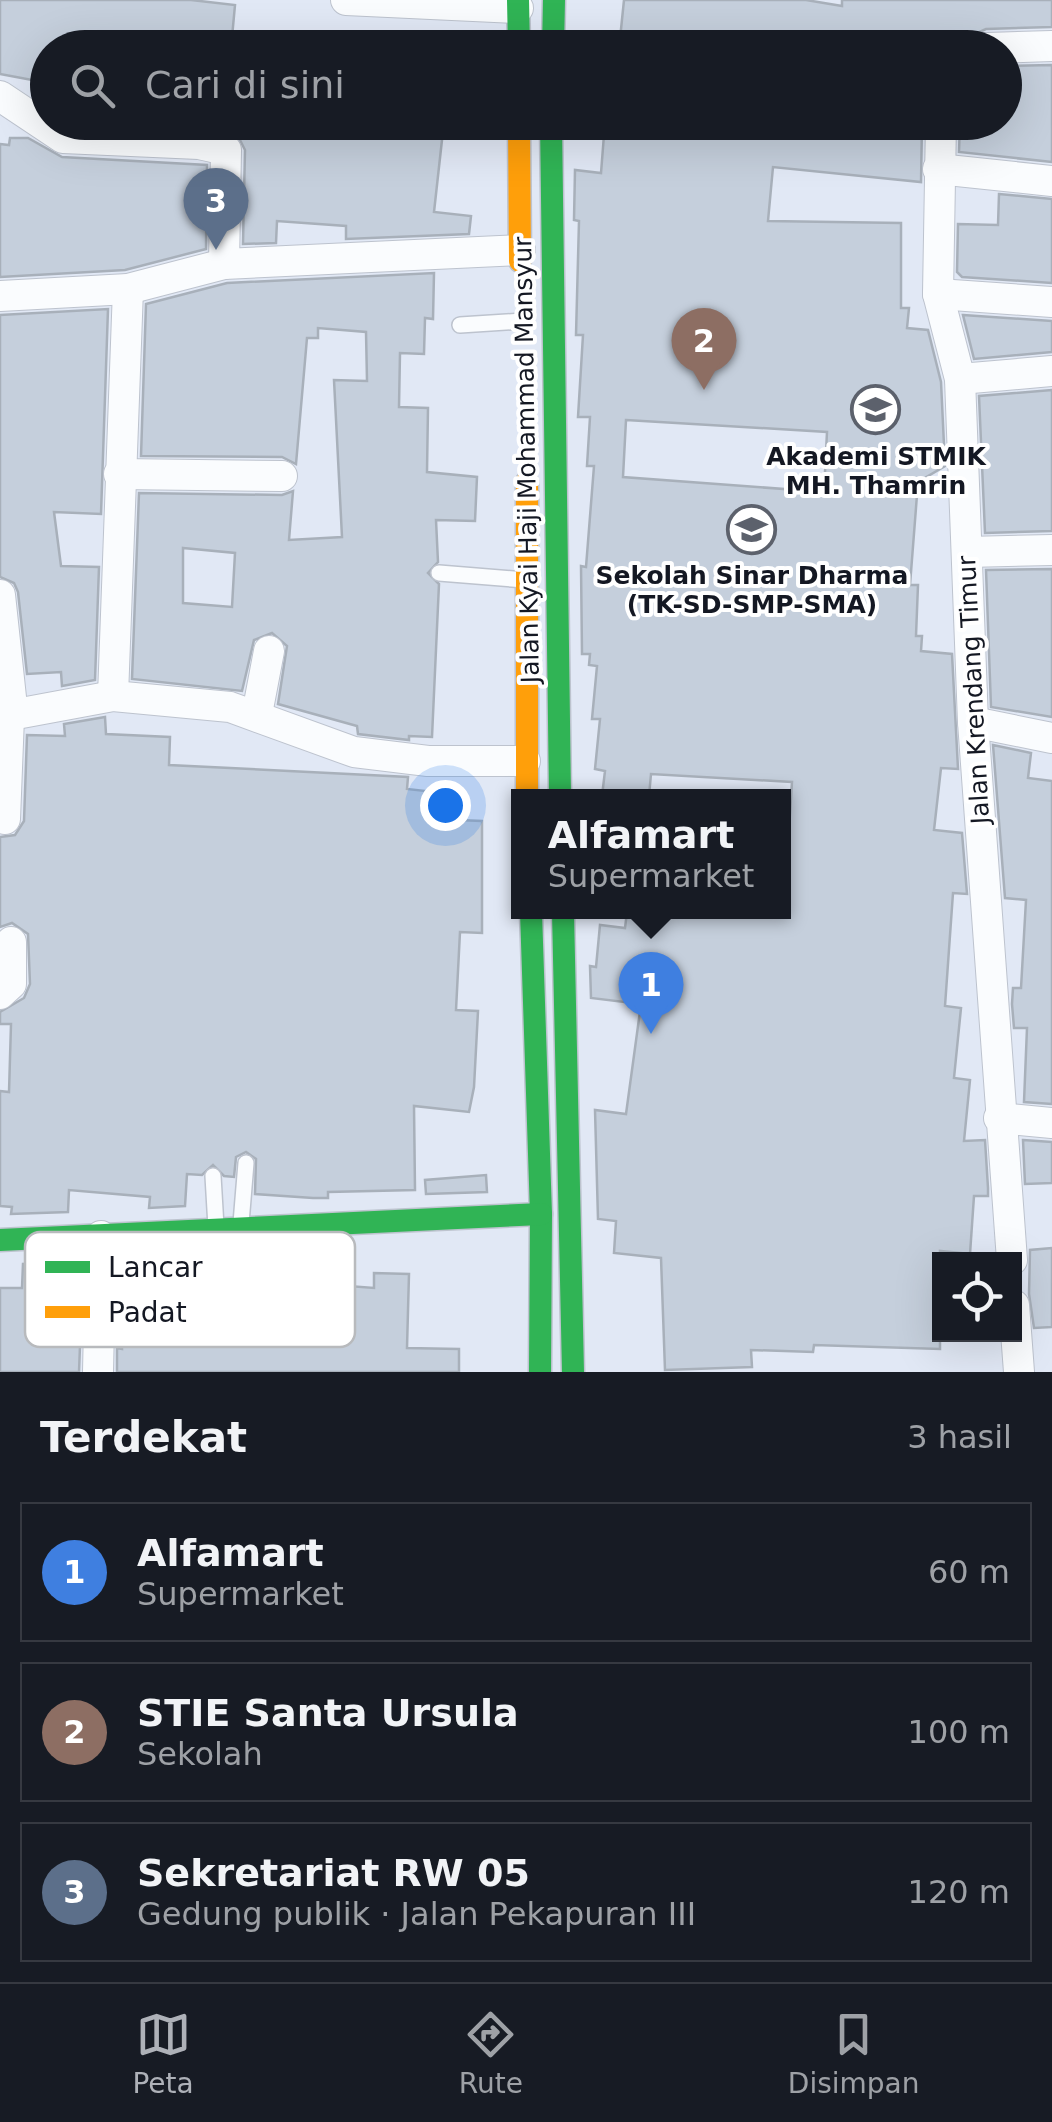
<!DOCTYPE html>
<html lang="id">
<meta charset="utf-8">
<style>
body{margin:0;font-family:"DejaVu Sans",sans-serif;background:#242831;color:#f1f3f6}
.controls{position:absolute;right:30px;bottom:30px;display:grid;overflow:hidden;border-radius:0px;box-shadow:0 10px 40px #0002}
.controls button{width:90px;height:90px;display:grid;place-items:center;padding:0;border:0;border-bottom:2px solid #363941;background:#171b24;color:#f1f3f6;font:50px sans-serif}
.you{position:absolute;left:445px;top:805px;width:35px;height:35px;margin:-25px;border:8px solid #fff;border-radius:50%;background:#1a73e8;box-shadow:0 0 0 15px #1a73e833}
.badge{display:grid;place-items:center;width:65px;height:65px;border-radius:50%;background:#aeb1b8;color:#fff;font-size:32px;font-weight:700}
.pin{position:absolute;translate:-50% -82px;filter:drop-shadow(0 2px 5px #0008)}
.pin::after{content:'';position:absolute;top:52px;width:35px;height:30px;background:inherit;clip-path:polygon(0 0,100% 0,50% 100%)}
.popup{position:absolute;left:511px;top:789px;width:280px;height:130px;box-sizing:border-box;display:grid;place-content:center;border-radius:0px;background:#171b24;filter:drop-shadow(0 2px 8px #0005);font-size:32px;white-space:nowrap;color:#9ea1a6}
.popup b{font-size:38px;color:#f1f3f6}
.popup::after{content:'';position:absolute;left:50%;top:100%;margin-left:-20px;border:20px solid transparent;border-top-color:#171b24}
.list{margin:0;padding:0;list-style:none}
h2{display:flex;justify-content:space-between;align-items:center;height:130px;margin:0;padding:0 40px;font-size:42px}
h2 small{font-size:32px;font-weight:400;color:#9ea1a6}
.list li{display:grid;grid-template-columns:65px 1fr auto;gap:30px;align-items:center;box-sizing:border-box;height:140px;margin:0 20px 20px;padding:0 20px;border:2px solid #363941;border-radius:0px}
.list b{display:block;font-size:38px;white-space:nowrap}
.list p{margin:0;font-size:32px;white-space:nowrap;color:#9ea1a6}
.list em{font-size:32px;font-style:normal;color:#9ea1a6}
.icon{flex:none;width:55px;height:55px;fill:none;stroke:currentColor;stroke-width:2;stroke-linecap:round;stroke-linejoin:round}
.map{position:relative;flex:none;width:1052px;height:1372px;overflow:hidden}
.search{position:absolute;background:#171b24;box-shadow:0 10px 40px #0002;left:30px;right:30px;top:30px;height:110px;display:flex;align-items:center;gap:25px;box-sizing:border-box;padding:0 35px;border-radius:55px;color:#9ea1a6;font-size:38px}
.sheet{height:610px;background:#171b24}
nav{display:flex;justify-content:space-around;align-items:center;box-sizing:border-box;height:140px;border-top:2px solid #363941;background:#171b24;font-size:28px;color:#9ea1a6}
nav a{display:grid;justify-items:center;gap:5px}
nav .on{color:#aeb1b8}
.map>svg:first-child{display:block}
</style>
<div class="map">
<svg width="1052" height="1372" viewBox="0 0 1052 1372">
<rect width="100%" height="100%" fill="#e1e8f5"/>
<g fill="#c5cfdc" stroke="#a8b0ba" stroke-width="2.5" fill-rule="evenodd">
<polygon points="0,0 191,0 235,5 231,48 48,48 48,83 0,74"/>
<polygon points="624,0 806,0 842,6 842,0 1052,0 1052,27 986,29 977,33 970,47 900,40 899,48 701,48 620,39"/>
<polygon points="1052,65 1052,162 959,152 960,122 1004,122 1004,66"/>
<polygon points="137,122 285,128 285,122 444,122 434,212 471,216 469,234 346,239 346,226 277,221 276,243 243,244 245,150 238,136 200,125"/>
<path d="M605,122L922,124L921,182L773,167L768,221L901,223V308H909L907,328L928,330L941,382L945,466L918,482L910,585H918L916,636H922L921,651L952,654L958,769L941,768L934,830L962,833L967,894L953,893L945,1006L961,1008L954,1078L970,1080L964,1141L985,1140L988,1188V1196H974L970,1254L940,1251V1349L814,1345L813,1352L751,1350L752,1367L665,1370L661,1258L614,1253L616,1221L598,1219L595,1110L626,1114L641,1004L591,998L590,966L596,967L600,925L625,928L627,912H784L792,782L651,774L649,796H602L605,771L595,769L600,719H592L597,666L589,665L590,654H582L581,566L586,567L594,466H587L590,417H578L583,335H576L579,221L574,220L575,170L601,173ZM626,420L827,432L824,492L623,477Z"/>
<polygon points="10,138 28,138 62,157 207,165 206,249 125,270 0,277 0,144 9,145"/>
<polygon points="999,194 1052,199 1052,283 962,277 957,272 958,224 998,225"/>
<path d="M434,273L433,319L425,318L424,354L400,353L399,407L428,408L427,472L477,477L475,521L436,520L438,562L428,573L439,584L432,737L409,736V740L358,734L357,726L278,704L287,646L272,633L254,640L242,691L132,679L139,493L282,495L293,491L289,540L342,537L334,380L367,381L366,332L318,328V338H307L296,464L282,457L141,456L146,304L227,283ZM183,548L235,553L232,607L183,603Z"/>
<polygon points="108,309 101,514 54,512 61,566 99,567 95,680 62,686 61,672 27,674 18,592 14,583 0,577 0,315"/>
<polygon points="963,315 1052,321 1052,352 974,359"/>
<polygon points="1052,390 1052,531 985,533 979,396"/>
<polygon points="1052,569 1052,717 991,707 986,570"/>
<polygon points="105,717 106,734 170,737 169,765 408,777 407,789 461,795 458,820 482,821 482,933 460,932 456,1010 478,1011 474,1087 469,1112 414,1106 415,1190 328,1192 328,1198 313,1198 255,1194 256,1159 246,1152 236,1157 234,1177 224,1176 213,1165 202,1175 187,1174 185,1206 149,1208 150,1197 69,1190 68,1212 11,1214 12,1207 0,1206 0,1091 9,1092 11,1024 0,1024 0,1012 24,998 30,984 28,934 12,923 0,927 0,837 15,835 24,821 27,735 65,736 64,724"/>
<polygon points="993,745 1031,753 1028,778 1052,781 1052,1104 1024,1102 1027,1028 1014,1028 1012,1004 1013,988 1021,988 1026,900 1005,898"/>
<polygon points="1023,1140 1052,1142 1052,1183 1025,1184"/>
<polygon points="486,1175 487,1192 426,1194 425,1180"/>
<polygon points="1052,1248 1052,1327 1034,1328 1029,1294 1030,1250"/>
<polygon points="66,1262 65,1286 58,1286 58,1344 80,1346 79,1372 0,1372 0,1288 22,1288 23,1264"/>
<polygon points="163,1264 269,1269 269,1280 374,1288 374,1273 409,1274 407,1348 459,1349 459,1372 117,1372 117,1348 122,1349 119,1279 163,1273"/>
</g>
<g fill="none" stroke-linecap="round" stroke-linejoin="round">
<defs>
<g id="lane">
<polyline points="460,325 522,321"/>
<polyline points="439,573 525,580"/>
<polyline points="213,1176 216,1227"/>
<polyline points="241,1223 246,1163"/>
</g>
<g id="street">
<polyline points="346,0 518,8"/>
<polyline points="988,48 1052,46"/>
<polyline points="0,96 63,138 199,144 226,150 224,264"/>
<polyline points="941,122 938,294 960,379 973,722 1012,1260"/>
<polyline points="938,169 1052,181"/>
<polyline points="938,294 1052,302"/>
<polyline points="0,296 128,289 224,264 520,250"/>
<polyline points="960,379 1052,371"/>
<polyline points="119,474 282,476"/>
<polyline points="967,552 1052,550"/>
<polyline points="0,595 13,716"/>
<polyline points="113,696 128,289"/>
<polyline points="257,714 269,651"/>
<polyline points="0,717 113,696 230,707 354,752 428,761 525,761"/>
<polyline points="973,722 1052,738"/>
<polyline points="5,819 9,717"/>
<polyline points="0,994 11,984 11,942"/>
<polyline points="999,1118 1052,1123"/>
<polyline points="1014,1305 1019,1372"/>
<polyline points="98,1372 101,1236"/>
</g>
<g id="fast">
<polyline points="518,0 519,48"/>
<polyline points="553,48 554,0"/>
<polyline points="551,122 560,796"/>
<polyline points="531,912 541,1214 540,1372"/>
<polyline points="563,912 573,1372"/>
<polyline points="0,1240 541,1214"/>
</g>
<g id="slow">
<polyline points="519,122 520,261"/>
<polyline points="527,482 527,796"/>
</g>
</defs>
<use href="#lane" stroke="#bdc3ce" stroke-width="18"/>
<use href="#street" stroke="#bdc3ce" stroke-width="32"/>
<use href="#fast" stroke="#bdc3ce" stroke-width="25"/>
<use href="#slow" stroke="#bdc3ce" stroke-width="25"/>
<use href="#lane" stroke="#fafcfe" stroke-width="15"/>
<use href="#street" stroke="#fafcfe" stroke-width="30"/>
<use href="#fast" stroke="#30b455" stroke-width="22"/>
<use href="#slow" stroke="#ff9f0a" stroke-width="22"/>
</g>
<defs>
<symbol id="university-ring" viewBox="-11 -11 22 22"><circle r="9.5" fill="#fff" stroke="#5c616c" stroke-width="1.5"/><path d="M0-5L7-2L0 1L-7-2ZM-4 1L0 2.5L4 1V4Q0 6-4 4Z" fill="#5c616c"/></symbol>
<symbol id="school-ring" viewBox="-11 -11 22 22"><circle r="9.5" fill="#fff" stroke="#5c616c" stroke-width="1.5"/><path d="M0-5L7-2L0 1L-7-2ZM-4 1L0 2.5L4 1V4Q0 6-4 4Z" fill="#5c616c"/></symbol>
</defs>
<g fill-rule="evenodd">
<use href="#university-ring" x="848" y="382" width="55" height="55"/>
<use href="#school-ring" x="724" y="502" width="55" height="55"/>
</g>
<g text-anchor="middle" stroke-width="8" stroke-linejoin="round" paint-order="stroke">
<g font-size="25" font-weight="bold" fill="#141823" stroke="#fff">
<text x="876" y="465">Akademi STMIK<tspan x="876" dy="29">MH. Thamrin</tspan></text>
<text x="752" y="584">Sekolah Sinar Dharma<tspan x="752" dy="29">(TK-SD-SMP-SMA)</tspan></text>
</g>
<g font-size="25" fill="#141823" stroke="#fff">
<text transform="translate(526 460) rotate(-91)" y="9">Jalan Kyai Haji Mohammad Mansyur</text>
<text transform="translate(973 690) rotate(-93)" y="9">Jalan Krendang Timur</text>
</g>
</g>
<rect x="25" y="1232" width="330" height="115" rx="15" fill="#fff" stroke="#b8babd" stroke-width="2.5"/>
<rect x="45" y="1261" width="45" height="12" fill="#30b455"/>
<rect x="45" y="1306" width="45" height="12" fill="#ff9f0a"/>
<g font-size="28" fill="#141823">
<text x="108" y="1277">Lancar</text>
<text x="108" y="1322">Padat</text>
</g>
</svg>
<div class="controls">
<button><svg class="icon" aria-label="locate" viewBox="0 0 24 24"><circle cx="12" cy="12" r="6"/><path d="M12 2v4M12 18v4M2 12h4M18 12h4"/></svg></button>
</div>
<div class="you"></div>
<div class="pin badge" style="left:651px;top:1034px;background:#3f7fe0">1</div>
<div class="popup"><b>Alfamart</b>Supermarket</div>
<div class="pin badge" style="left:704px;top:390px;background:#8d6e63">2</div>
<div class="pin badge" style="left:216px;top:250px;background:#5c6f8a">3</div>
<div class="search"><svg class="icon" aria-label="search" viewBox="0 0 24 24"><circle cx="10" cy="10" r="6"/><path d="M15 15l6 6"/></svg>Cari di sini</div>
</div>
<section class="sheet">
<h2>Terdekat<small>3 hasil</small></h2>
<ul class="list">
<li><span class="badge" style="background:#3f7fe0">1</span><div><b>Alfamart</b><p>Supermarket</p></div><em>60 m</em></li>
<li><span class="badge" style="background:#8d6e63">2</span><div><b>STIE Santa Ursula</b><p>Sekolah</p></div><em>100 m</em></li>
<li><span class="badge" style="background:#5c6f8a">3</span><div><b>Sekretariat RW 05</b><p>Gedung publik · Jalan Pekapuran III</p></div><em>120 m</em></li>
</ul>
</section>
<nav>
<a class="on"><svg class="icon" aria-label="map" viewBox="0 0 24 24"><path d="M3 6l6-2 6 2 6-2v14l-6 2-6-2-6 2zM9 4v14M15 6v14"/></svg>Peta</a>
<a><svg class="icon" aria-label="directions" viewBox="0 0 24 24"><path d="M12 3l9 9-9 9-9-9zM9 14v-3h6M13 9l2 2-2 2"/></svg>Rute</a>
<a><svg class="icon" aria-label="saved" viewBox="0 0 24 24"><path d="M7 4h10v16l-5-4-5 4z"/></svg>Disimpan</a>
</nav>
